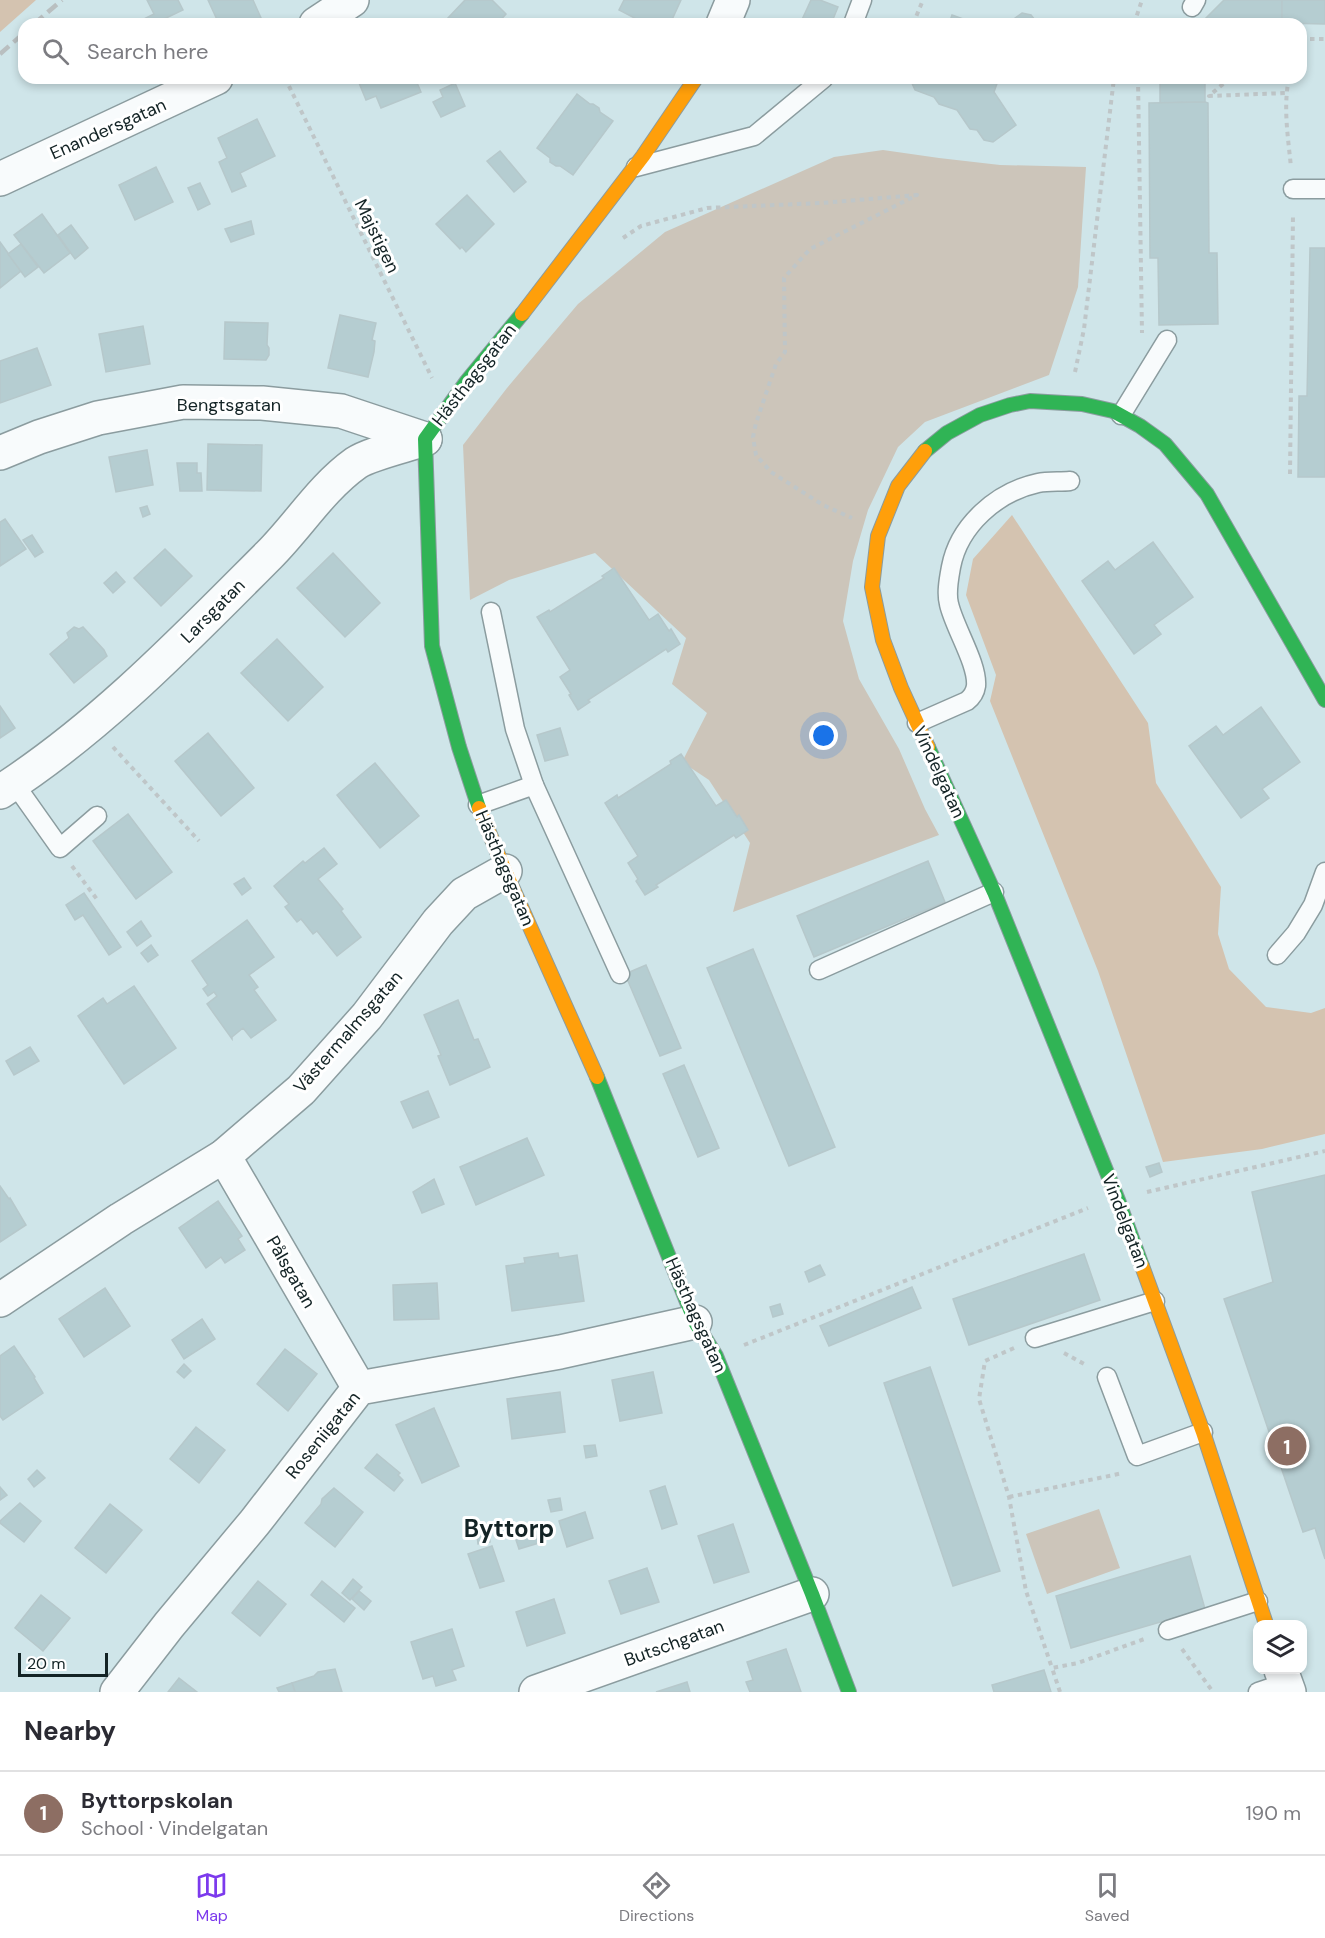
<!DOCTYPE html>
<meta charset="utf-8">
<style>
body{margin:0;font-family:"DM Sans",sans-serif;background:#f7f7f7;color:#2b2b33}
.controls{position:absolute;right:18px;bottom:18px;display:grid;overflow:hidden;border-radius:12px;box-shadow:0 3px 9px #0003}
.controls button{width:54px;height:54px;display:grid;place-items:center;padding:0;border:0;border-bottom:2px solid #e1e1e2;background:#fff;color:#2b2b33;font:30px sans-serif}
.scale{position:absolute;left:18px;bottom:15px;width:90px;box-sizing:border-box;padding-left:6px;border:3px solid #132325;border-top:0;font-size:16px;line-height:21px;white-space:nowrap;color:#132325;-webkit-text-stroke:4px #fff;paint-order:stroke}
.you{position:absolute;left:824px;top:736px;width:21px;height:21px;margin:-15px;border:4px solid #fff;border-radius:50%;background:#1a73e8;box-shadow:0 0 0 9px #1a73e833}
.badge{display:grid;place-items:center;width:39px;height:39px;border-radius:50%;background:#7c3aed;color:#fff;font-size:20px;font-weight:700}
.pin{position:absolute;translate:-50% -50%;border:3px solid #fff;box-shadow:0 2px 6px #0006}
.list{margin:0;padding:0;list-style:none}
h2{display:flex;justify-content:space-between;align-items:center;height:78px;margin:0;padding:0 24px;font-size:26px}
h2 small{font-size:20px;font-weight:400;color:#7c7c81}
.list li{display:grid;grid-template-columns:39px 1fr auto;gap:18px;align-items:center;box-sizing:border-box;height:84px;padding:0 24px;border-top:2px solid #e1e1e2}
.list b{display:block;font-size:22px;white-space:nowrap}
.list p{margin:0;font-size:20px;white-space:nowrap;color:#7c7c81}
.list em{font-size:20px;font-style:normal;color:#7c7c81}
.icon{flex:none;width:33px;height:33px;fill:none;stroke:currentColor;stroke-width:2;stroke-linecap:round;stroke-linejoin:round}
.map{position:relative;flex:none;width:1325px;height:1692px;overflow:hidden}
.search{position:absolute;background:#fff;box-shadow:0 3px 9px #0003;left:18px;right:18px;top:18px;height:66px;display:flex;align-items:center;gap:15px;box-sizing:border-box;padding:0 21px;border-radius:18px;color:#7c7c81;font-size:22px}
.sheet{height:162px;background:#fff}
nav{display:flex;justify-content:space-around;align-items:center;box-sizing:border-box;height:84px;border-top:2px solid #e1e1e2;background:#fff;font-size:16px;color:#7c7c81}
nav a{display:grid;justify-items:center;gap:3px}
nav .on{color:#7c3aed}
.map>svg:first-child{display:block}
</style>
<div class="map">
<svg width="1325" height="1692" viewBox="0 0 1325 1692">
<rect width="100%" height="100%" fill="#cfe5e9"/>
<g fill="#ccc5ba">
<polygon points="883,150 939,158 1000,165 1086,167 1078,287 1049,375 925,422 898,447 868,510 853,561 843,621 859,679 899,749 925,809 939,835 733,912 750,843 709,780 682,762 707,713 672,684 686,638 595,553 509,580 470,600 463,445 507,388 578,304 665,232 834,157"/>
<polygon points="1099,1509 1120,1568 1047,1594 1026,1534"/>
</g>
<g fill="#d4c3b0">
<polygon points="0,0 36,0 0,32"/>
<polygon points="1012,515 1148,723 1156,783 1221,887 1218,934 1229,969 1266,1007 1311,1013 1325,1008 1325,1134 1262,1149 1163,1162 1098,971 990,701 996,675 966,595 973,559"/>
</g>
<g fill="#b5cdd1" stroke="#b6c8cb" stroke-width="1.5">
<polygon points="147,0 178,0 183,10 164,19 166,24 134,24 154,14"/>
<polygon points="208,0 253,0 261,18 248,24 219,24"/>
<polygon points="465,0 492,0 506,14 497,24 455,24 448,18"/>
<polygon points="624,0 681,0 670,24 646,24 619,10"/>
<polygon points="811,0 820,0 838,7 831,24 800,24"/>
<polygon points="1224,0 1282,0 1282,23 1200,24"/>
<polygon points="1282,0 1325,0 1325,24 1282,23"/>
<polygon points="1022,13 1031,15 1038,24 1007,24"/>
<polygon points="952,15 977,24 949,24"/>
<polygon points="357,78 415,78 421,92 381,108 376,96 366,100"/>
<polygon points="913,78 999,78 994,92 1016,125 993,142 984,140 977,130 970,129 957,110 939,104 934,97 915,90 911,81"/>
<polygon points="1160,78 1210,78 1205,83 1205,102 1160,103"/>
<polygon points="455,83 465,106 441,117 433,102 443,97 440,90"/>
<polygon points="577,94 590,104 593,104 599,108 600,112 613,121 573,175 560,166 556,166 550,162 550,158 537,148"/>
<polygon points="1205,102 1208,103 1209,253 1217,253 1218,324 1159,325 1158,258 1150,258 1149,103"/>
<polygon points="257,119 275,156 240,173 246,186 232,192 219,162 227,158 218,138"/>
<polygon points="500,151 526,182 514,192 487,161"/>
<polygon points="156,167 173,202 135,220 119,185"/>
<polygon points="200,183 210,204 198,210 188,188"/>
<polygon points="467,195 494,224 466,252 462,247 460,249 436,224"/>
<polygon points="42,214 70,253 44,273 14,235"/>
<polygon points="251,221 254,234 231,242 225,229"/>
<polygon points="71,225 88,248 75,259 58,235"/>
<polygon points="0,242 21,271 0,288"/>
<polygon points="21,244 38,267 25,277 8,254"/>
<polygon points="1310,248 1325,248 1325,477 1298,477 1299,396 1307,396"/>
<polygon points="340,315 376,323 372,340 375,341 374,352 368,377 328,368"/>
<polygon points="225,322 268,323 267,345 269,348 269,355 266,360 224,359"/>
<polygon points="143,326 150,364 106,372 99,334"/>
<polygon points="37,348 51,385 0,403 0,361"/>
<polygon points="208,444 262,445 261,491 207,490"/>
<polygon points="147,450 153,485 116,492 109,457"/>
<polygon points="177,463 197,463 197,473 201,473 202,491 180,491"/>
<polygon points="147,506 150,514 143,517 140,508"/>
<polygon points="5,519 26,549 0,566 0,522"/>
<polygon points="32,535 43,552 35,557 23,540"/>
<polygon points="1153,542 1193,597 1154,625 1161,634 1134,654 1082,581 1108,561 1115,570"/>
<polygon points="165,549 192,576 161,606 134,578"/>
<polygon points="333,553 380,603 345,637 297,588"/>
<polygon points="614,568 649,620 658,614 669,631 671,629 680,644 668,652 666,649 588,700 590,702 578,710 569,695 571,694 560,677 570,670 537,617 549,610 550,612 604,578 602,576"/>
<polygon points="116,572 125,582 113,593 104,583"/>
<polygon points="74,627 79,629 83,627 104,650 107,656 74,683 50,654 69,638 67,633"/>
<polygon points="277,639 323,687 288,721 241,673"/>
<polygon points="0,706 15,728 0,738"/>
<polygon points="1261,707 1300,762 1262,789 1269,798 1241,818 1189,746 1216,726 1223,735"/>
<polygon points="560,728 568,755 545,761 537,735"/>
<polygon points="208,733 254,788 221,816 175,761"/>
<polygon points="681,754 716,806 726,800 737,817 739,815 748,830 736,838 734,835 656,885 658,887 645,895 636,881 638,879 628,863 638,856 605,803 617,795 618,798 671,764 670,761"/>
<polygon points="375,763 419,816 380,848 337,795"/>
<polygon points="128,814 172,872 136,899 93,841"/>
<polygon points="324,848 337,864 318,879 343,909 341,911 361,937 337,956 317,931 313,934 301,919 297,922 285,907 289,904 274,886 303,861 305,863"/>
<polygon points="928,861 945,902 814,957 797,916"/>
<polygon points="244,878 251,888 242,895 234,884"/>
<polygon points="84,893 121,947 109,955 83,915 75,920 66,905"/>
<polygon points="247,920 274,957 249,975 258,987 254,990 276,1020 251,1038 243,1028 232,1037 232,1039 207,1004 217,996 214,992 208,996 203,989 208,985 192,961"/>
<polygon points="141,921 151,936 137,946 127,932"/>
<polygon points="151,945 158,955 148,962 141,953"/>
<polygon points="753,949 835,1147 789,1166 707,968"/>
<polygon points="646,965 681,1048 660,1056 625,974"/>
<polygon points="134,986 176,1048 124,1084 78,1016 103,998 107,1004"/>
<polygon points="458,1000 474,1040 478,1039 490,1067 450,1085 438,1056 441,1055 424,1015"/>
<polygon points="30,1047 39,1061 14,1075 6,1061"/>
<polygon points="684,1065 719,1148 698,1157 663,1074"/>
<polygon points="428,1091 439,1117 413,1128 401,1102"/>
<polygon points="527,1138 544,1175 476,1205 460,1167"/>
<polygon points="1159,1163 1162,1172 1150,1177 1146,1167"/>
<polygon points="1325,1175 1325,1559 1315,1528 1303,1532 1224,1299 1273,1282 1252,1192"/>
<polygon points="434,1179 444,1204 422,1213 413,1192"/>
<polygon points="0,1186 9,1199 10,1198 26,1225 0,1242"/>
<polygon points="218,1201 242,1236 238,1239 245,1250 225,1263 221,1257 206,1268 179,1228"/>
<polygon points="558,1253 559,1258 577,1255 584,1301 512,1311 506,1266 525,1263 524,1258"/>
<polygon points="1084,1254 1100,1300 969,1345 953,1299"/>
<polygon points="820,1265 825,1275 809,1282 805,1272"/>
<polygon points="437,1283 439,1319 394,1320 393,1285"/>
<polygon points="912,1287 921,1308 829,1346 820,1326"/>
<polygon points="105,1288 130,1326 84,1357 59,1319"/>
<polygon points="780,1304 783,1314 773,1317 770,1307"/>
<polygon points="202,1319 215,1339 184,1359 172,1340"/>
<polygon points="14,1346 35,1377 34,1378 43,1393 3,1420 0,1416 0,1356"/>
<polygon points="285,1349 317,1374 288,1411 257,1384"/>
<polygon points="184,1364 191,1371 184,1378 177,1372"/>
<polygon points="930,1367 1000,1571 953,1586 884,1383"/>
<polygon points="653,1372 662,1413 620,1421 612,1380"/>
<polygon points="560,1392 565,1432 512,1439 507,1399"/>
<polygon points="434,1408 459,1466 422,1483 396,1425"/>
<polygon points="196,1427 225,1450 199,1483 170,1459"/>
<polygon points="595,1445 597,1456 586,1458 584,1446"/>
<polygon points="377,1454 400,1473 398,1475 403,1480 394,1491 365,1468"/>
<polygon points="37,1470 45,1478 34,1487 28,1479"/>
<polygon points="665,1486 677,1524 662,1529 650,1491"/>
<polygon points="0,1487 7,1495 0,1500"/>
<polygon points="334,1488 363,1512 335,1547 305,1523 321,1504 322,1499"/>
<polygon points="560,1498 562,1510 551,1512 548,1500"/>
<polygon points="20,1503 41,1521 24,1542 0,1523 0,1521"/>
<polygon points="110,1504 142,1530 106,1573 75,1548"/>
<polygon points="585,1512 593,1538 567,1547 559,1521"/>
<polygon points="487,1524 490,1542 478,1544 476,1526"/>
<polygon points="733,1524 749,1572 714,1583 698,1536"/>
<polygon points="535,1533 539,1543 519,1549 516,1540"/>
<polygon points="492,1546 504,1581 480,1588 468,1554"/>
<polygon points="1190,1556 1205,1609 1071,1648 1056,1596"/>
<polygon points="647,1568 659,1602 621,1614 609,1581"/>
<polygon points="353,1579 362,1587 350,1600 342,1593"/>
<polygon points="258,1581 286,1604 260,1636 232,1613"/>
<polygon points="322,1581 355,1608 344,1622 311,1595"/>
<polygon points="359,1591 371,1601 364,1610 352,1599"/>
<polygon points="41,1595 70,1618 43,1651 15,1628"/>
<polygon points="554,1599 565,1633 527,1646 516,1612"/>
<polygon points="452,1629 464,1666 452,1670 456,1680 436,1686 433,1676 423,1679 411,1642"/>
<polygon points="786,1649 801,1692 750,1692 746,1682 753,1680 747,1662"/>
<polygon points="335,1669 342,1692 295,1692 292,1683 314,1676 318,1672"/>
<polygon points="1044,1670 1051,1692 994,1692 992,1685"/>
<polygon points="179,1678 197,1692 168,1692"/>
<polygon points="687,1682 690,1692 656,1692"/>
<polygon points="292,1683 295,1692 279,1692 277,1688"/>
</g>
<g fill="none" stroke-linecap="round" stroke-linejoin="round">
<defs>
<g id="lane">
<polyline points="1192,7 1196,0"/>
<polyline points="853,24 862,0"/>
<polyline points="636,167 754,136 824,78"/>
<polyline points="1293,189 1325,189"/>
<polyline points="1121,415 1167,340"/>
<polyline points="491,612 515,729 534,785"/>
<path d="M917,723L967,701C972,697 975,693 976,686C978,664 954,627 949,604C946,593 949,578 951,567C959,525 997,492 1038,483C1048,481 1060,482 1070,481"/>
<polyline points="14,783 60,848 97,816"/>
<polyline points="478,805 534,785 620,974"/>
<polyline points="1277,955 1296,933 1313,905 1325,872"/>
<polyline points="819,970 994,892"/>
<polyline points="1035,1338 1155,1301"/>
<polyline points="1107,1377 1137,1456 1203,1432"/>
<polyline points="1168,1630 1258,1601"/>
<polyline points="1258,1692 1285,1683"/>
</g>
<g id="street">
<polyline points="316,24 352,0"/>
<polyline points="723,24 733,0"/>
<polyline points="0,179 216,78"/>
<polyline points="0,453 39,437 98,418 183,402 262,403 341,411 425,439"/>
<path d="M0,792C101,727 184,640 269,555C299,525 321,488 356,463C369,454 408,445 425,439"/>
<polyline points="224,1156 359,1388"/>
<polyline points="0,1300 121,1219 224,1156 301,1090 367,1016 438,922 464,894 505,871"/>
<polyline points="1281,1670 1289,1692"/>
<polyline points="117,1692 169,1625 255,1522 359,1388 560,1352 695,1322"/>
<polyline points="536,1692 812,1594"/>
</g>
<g id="fast">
<polyline points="925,451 947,433 980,415 1010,405 1030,401 1082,404 1113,411 1140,426 1165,444 1207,494 1325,700"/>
<polyline points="928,747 994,892 1118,1200 1142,1266"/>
<polyline points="479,808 459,747 432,646 425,439 467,381 522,314"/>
<polyline points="597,1077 695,1322 716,1356 812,1594 849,1692"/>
</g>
<g id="slow">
<polyline points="522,314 643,156 696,78"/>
<polyline points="925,451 898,486 878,536 872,587 883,640 901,688 928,747"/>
<polyline points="479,808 505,871 597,1077"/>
<polyline points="1142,1266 1203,1432 1266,1624"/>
</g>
</defs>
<use href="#lane" stroke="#8b9c9f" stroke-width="21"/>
<use href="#street" stroke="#8b9c9f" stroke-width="36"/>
<use href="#fast" stroke="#8b9c9f" stroke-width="16"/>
<use href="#slow" stroke="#8b9c9f" stroke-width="16"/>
<g stroke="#bfc6c8" stroke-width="4" stroke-dasharray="4.5 4.5" stroke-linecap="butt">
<polyline points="913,24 923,0"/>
<polyline points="1134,24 1142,0"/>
<polyline points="1301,39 1325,39"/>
<polyline points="285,78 432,378"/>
<polyline points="1138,78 1142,333"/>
<polyline points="1230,78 1209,96 1286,93"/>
<path d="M1289,78C1283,107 1288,137 1291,167"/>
<polyline points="623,238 641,226 707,208 821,203 917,195 810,249 784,278 785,352 776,364 756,423 753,437 756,455 771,472 823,505 852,518"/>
<polyline points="1075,372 1084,329 1114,78"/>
<polyline points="1290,474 1293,214"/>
<polyline points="113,747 199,841"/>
<polyline points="72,866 99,902"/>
<polyline points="1147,1192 1325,1151"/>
<polyline points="744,1345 1088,1208"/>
<polyline points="1014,1348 985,1361 979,1399 1009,1497 1026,1591 1052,1668"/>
<polyline points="1064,1353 1086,1365"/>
<polyline points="1009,1497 1123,1473"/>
<polyline points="1182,1649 1213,1692"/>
<polyline points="1060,1692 1052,1668 1078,1663 1147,1638"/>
</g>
<use href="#lane" stroke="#f8fbfc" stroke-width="18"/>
<use href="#street" stroke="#f8fbfc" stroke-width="33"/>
<use href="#fast" stroke="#30b455" stroke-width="14"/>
<use href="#slow" stroke="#ff9f0a" stroke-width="14"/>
<g stroke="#b9bfc0" stroke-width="4.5" stroke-dasharray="12 6" stroke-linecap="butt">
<polyline points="34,24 62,0"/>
<polyline points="0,54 24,33"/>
</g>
</g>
<g text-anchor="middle" stroke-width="6" stroke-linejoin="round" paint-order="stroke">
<g font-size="18" fill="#132325" stroke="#fff">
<text transform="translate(108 129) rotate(-24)" y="6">Enandersgatan</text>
<text transform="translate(377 236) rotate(64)" y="6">Majstigen</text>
<text transform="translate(474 375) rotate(-52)" y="6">Hästhagsgatan</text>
<text x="229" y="411">Bengtsgatan</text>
<text transform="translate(213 611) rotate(-45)" y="6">Larsgatan</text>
<text transform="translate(939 772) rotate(65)" y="6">Vindelgatan</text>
<text transform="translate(505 868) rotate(67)" y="6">Hästhagsgatan</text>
<text transform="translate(348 1032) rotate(-49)" y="6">Västermalmsgatan</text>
<text transform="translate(1125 1221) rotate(69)" y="6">Vindelgatan</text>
<text transform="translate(291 1272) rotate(60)" y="6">Pålsgatan</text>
<text transform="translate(696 1315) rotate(66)" y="6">Hästhagsgatan</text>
<text transform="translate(323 1435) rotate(-51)" y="6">Roseniigatan</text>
<text transform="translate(674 1643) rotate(-20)" y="6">Butschgatan</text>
</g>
<g font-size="24" font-weight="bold" fill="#132325" stroke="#fff">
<text x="509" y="1537">Byttorp</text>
</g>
</g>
</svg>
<div class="controls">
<button><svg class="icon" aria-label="layers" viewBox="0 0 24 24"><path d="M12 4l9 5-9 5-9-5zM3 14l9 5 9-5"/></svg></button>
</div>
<div class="scale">20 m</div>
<div class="you"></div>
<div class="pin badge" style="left:1287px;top:1446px;background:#8d6e63">1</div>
<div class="search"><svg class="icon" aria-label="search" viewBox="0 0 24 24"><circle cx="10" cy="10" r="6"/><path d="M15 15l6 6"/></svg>Search here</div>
</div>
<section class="sheet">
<h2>Nearby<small></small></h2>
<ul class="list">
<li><span class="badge" style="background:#8d6e63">1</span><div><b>Byttorpskolan</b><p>School · Vindelgatan</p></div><em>190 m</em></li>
</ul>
</section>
<nav>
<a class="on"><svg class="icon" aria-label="map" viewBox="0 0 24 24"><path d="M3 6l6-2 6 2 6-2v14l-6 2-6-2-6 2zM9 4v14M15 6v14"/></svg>Map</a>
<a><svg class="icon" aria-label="directions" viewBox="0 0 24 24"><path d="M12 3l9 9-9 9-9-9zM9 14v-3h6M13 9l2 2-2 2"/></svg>Directions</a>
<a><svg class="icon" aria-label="saved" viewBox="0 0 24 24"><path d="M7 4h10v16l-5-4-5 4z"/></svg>Saved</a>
</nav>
